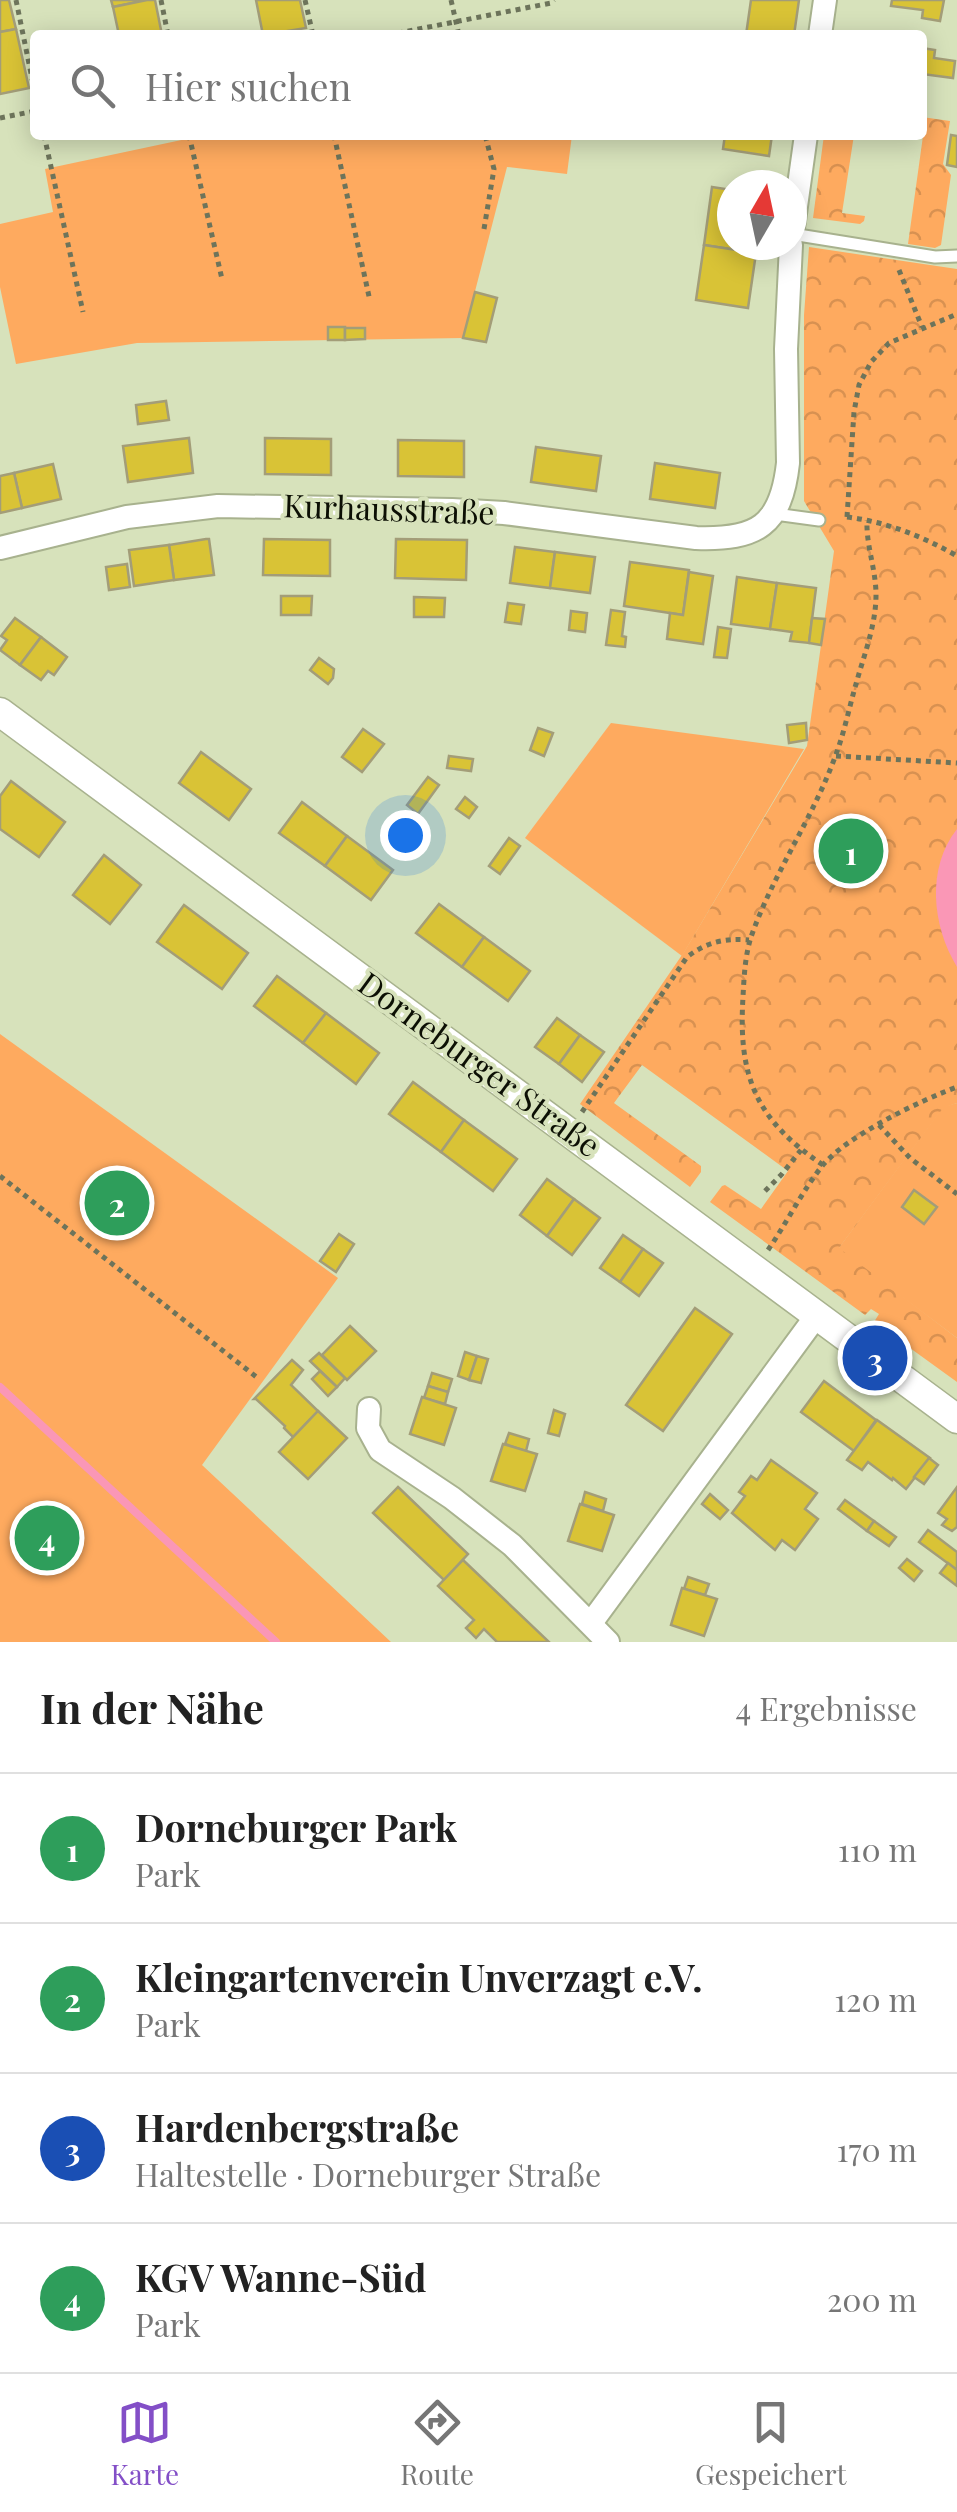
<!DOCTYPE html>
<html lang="de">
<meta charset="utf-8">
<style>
body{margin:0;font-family:"Playfair Display",serif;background:#f6f6f6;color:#222}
.compass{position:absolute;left:717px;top:170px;width:90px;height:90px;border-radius:50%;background:#fff;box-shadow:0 5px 25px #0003;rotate:9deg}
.you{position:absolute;left:405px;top:835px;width:35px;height:35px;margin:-25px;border:8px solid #fff;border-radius:50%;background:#1a73e8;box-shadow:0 0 0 15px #1a73e833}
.badge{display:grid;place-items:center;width:65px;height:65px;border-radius:50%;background:#834fc7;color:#fff;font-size:32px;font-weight:700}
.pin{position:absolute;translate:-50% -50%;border:5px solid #fff;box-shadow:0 2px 10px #0006}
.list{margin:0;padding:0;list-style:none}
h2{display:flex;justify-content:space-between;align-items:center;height:130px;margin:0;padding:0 40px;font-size:42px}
h2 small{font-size:32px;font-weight:400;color:#767676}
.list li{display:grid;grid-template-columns:65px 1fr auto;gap:30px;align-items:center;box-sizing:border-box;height:150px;padding:0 40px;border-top:2px solid #e0e0e0}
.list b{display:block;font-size:38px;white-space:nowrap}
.list p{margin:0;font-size:32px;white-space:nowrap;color:#767676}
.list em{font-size:32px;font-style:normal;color:#767676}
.icon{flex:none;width:55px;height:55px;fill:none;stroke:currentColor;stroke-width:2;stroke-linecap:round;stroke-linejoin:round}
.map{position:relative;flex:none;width:957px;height:1642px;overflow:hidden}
.search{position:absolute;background:#fff;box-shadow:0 5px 25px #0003;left:30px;right:30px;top:30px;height:110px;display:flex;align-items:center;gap:25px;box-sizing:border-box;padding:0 35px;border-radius:10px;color:#767676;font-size:38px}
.sheet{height:730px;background:#fff}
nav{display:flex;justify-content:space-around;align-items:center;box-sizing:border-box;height:140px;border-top:2px solid #e0e0e0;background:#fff;font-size:28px;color:#767676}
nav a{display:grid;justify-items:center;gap:5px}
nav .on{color:#834fc7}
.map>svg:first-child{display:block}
</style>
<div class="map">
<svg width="957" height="1642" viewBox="0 0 957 1642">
<defs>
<pattern id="forest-crowns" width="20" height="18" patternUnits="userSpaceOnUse" patternTransform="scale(2.5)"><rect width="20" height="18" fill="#feaa5f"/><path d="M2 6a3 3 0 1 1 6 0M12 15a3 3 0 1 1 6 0" fill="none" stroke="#d89151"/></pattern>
</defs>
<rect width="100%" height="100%" fill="#d7e2bb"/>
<g fill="#feaa5f">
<polygon points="205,135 572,135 567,174 507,167 463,338 137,343 16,364 0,287 0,224 53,212 45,169"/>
<polygon points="611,723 804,749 682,956 525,838"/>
<polygon points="0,1034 338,1278 202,1465 391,1642 0,1642"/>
<polygon points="957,1103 957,1338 838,1249 943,1107"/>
</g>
<g fill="url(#forest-crowns)">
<polygon points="922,117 950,121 943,164 951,175 941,245 935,248 908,244 923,136"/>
<polygon points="824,135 854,135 842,213 865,216 864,221 860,224 813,218"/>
<polygon points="809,247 957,269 957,1103 943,1108 839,1248 957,1338 957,1382 874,1322 879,1314 871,1309 865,1315 710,1202 722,1186 725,1185 761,1209 788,1171 642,1065 614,1103 701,1166 701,1172 690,1187 580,1104 684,952 807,746 834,551 804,501 804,315"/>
</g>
<path fill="#fa97b6" d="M957,829V967C932,926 926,868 957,829Z"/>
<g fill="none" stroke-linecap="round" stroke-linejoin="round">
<polyline stroke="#fa97b6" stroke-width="8" points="0,1387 276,1642"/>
</g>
<g fill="#d9c336" stroke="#a39d78" stroke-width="2.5">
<polygon points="0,0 9,0 16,29 0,32"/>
<polygon points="111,0 147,0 113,7"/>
<polygon points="147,0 155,0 162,35 119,35 113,7"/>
<polygon points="256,0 300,0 306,28 263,35"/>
<polygon points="751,0 799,0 794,35 746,35"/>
<polygon points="892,0 944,0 940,21 922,18 923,10 891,6"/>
<polygon points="16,29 29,88 0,94 0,32"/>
<polygon points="922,48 935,50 934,58 955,61 953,78 922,74"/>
<polygon points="725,135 772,135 769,156 723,149"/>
<polygon points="951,135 957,136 957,167 947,165"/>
<polygon points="712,187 732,190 732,245 757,245 756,253 704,245"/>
<polygon points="704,245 756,253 748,308 696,300"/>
<polygon points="475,292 497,298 486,342 463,338"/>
<rect x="328" y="327" width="17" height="13"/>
<polygon points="345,328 365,328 365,339 345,340"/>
<polygon points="166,401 169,420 138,424 136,405"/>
<polygon points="189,438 193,473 128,482 123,446"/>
<polygon points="265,438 331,439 331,475 265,474"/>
<polygon points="398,440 464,441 464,477 398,476"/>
<polygon points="536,447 601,456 596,491 531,482"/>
<polygon points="655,463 720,473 715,508 650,499"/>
<polygon points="53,464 61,499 22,508 14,473"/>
<polygon points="14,473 22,508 0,513 0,476"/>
<polygon points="206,539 209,539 214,575 174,580 169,545"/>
<polygon points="264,539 330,540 330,576 263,575"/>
<polygon points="396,539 467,540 466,580 395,578"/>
<polygon points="169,545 174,580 134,586 129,550"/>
<polygon points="515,547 555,552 550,588 510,583"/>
<polygon points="555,552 595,557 590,593 550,588"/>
<polygon points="630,562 689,570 683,615 624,606"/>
<polygon points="127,564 130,587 109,590 106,567"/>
<polygon points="689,572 713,576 703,644 667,639 670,613 683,615"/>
<polygon points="737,577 777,583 770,629 731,624"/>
<polygon points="777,583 816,588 809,643 790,641 792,632 770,629"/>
<polygon points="281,596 312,596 311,615 281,615"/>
<polygon points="414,597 445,598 444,617 414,617"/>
<polygon points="508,603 524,605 521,624 505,622"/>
<polygon points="611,610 625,612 622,636 626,637 625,647 606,645"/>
<polygon points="571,611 587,613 585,632 569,630"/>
<polygon points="15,618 41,637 20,665 0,650 7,640 1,636"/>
<polygon points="812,618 825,619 821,645 809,643"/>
<polygon points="718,627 731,629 727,658 714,657"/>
<polygon points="41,637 67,657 54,675 48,671 41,680 20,665"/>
<polygon points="319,658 334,669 333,678 328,684 310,670"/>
<polygon points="806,723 807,740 789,743 787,725"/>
<polygon points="538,728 553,733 544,756 530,750"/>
<polygon points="363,729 384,744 362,772 342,757"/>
<polygon points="201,752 251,789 229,820 179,783"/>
<polygon points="449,756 473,759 471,771 447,768"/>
<polygon points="428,777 439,785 418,814 407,805"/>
<polygon points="11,781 65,822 39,857 0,829 0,796"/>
<polygon points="465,797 477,807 469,818 456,809"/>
<polygon points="302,802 347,836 325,866 279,833"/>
<polygon points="347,836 393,870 371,900 325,866"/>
<polygon points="509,838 520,846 500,874 489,866"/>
<polygon points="104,855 141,885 110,924 73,895"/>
<polygon points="439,904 484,937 462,967 416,933"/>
<polygon points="184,905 248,953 222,989 157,942"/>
<polygon points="484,937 530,971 508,1001 462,967"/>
<polygon points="277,976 326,1013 303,1043 254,1006"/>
<polygon points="326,1013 379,1053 356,1084 303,1043"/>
<polygon points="557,1018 580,1035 559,1064 535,1047"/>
<polygon points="580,1035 604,1052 582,1082 559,1064"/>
<polygon points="413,1082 464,1120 441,1152 389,1114"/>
<polygon points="464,1120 517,1159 493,1191 441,1152"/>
<polygon points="547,1179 574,1199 547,1236 520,1215"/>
<polygon points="914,1190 937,1207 924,1224 902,1207"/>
<polygon points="574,1199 600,1218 572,1255 547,1236"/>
<polygon points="339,1234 354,1244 336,1272 320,1261"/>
<polygon points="623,1235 643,1249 620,1282 600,1268"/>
<polygon points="643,1249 663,1263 639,1296 620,1282"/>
<polygon points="695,1308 732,1334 663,1431 626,1405"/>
<polygon points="350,1326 376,1351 347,1380 322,1355"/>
<polygon points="465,1352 477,1356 469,1380 458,1376"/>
<polygon points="319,1353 345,1378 337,1387 310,1361"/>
<polygon points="477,1356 488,1359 481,1383 469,1380"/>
<polygon points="292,1360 303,1370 291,1385 318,1411 293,1437 284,1428 285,1426 256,1399 254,1399"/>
<polygon points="320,1371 337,1387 328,1396 312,1379"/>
<polygon points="432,1373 452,1379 448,1392 428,1386"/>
<polygon points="824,1381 876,1420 854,1451 801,1412"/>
<polygon points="428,1386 448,1392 445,1404 424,1398"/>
<polygon points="422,1397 456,1408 444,1445 410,1434"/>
<polygon points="554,1410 565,1414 559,1436 548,1433"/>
<polygon points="318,1411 347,1438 308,1479 279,1452"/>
<polygon points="877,1420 930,1458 906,1489 893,1478 892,1480 868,1462 862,1470 847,1460"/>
<polygon points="509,1433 529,1439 526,1451 505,1444"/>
<polygon points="503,1444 537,1454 525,1491 491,1481"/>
<polygon points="929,1458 938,1465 924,1484 914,1477"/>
<polygon points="771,1460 817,1493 805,1509 818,1519 795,1550 782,1540 775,1550 732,1513 745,1496 739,1492 751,1476 757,1480"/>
<polygon points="398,1487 468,1554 444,1580 373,1513"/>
<polygon points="957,1487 957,1527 952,1531 942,1525 947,1519 938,1513"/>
<polygon points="585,1492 606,1499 603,1511 582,1504"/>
<polygon points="710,1494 728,1510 720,1519 702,1504"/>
<polygon points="845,1500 874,1521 867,1531 838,1509"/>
<polygon points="580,1504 614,1515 602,1551 568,1541"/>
<polygon points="874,1521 896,1537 889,1546 867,1531"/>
<polygon points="928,1530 957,1552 957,1570 919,1542"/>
<polygon points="907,1559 922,1571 914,1581 899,1568"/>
<polygon points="463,1560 549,1642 497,1642 484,1629 476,1638 466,1628 474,1620 438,1586"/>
<polygon points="948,1563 957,1570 957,1586 940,1573"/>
<polygon points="688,1577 709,1584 705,1595 684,1589"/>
<polygon points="682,1588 717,1599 704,1636 671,1625"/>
</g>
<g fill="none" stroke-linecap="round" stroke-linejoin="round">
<defs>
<g id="service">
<polyline points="792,234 935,257 957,256"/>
<polyline points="775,514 819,520"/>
</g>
<g id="minor">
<polyline points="820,35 825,0"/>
<polyline points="792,235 806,135"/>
<path d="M0,548L127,517L218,506L452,510L504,513L696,538C757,540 781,526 788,463L786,349L791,245"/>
<polyline points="369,1409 368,1428 380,1450 452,1498 512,1545 608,1642"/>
<polyline points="591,1623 817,1315"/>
</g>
<polyline id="tertiary" points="0,712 957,1419"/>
</defs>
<use href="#service" stroke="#a8b28e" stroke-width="15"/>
<use href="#minor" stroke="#a8b28e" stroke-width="26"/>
<use href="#tertiary" stroke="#a8b28e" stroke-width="31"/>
<g stroke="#6d745b" stroke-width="5" stroke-dasharray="5 5" stroke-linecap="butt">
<polyline points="16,0 35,93"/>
<polyline points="161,0 168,35"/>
<polyline points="305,0 313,35"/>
<polyline points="451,0 459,35"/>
<polyline points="388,35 551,3 554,0"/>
<polyline points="0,118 35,111"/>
<polyline points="44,135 83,312"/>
<polyline points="189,135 222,279"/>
<polyline points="334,135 370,301"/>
<polyline points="484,229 494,169 485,135"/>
<polyline points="899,270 922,327"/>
<polyline points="847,517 854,412 859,385 871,362 889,343 957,314"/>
<path d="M847,517C887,522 922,536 957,556"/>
<polyline points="836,756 957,763"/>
<path d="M582,1112L687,957C707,942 724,938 749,940"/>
<polyline points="879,1125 910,1158 957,1194"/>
<path d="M823,1165C756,1120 738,1077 743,997C744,977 745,956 751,937C773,874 812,820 835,757C844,734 849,708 856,684C864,655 876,625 876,595C876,569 866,546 867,520"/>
<polyline points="0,1176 259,1379"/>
<polyline points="765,1191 782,1174 801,1150"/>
<path d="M768,1250C786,1224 804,1188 823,1165C847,1136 921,1100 957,1087"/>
</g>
<use href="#service" stroke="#fff" stroke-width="11"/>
<use href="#minor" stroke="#fff" stroke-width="22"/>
<use href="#tertiary" stroke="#fff" stroke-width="28"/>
</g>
<g text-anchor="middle" stroke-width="8" stroke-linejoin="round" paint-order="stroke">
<g font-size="32" fill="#0c0f04" stroke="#d7e2bb">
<text transform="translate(389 510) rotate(2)" y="11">Kurhausstraße</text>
<text transform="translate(479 1065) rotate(36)" y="11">Dorneburger Straße</text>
</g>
</g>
</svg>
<svg class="compass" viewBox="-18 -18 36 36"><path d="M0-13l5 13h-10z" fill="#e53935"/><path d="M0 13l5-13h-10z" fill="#767676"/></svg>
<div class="you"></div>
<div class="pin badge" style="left:851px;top:851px;background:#2e9e5b">1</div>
<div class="pin badge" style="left:117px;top:1203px;background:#2e9e5b">2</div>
<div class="pin badge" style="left:875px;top:1358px;background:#1a4fb4">3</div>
<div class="pin badge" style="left:47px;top:1538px;background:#2e9e5b">4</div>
<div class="search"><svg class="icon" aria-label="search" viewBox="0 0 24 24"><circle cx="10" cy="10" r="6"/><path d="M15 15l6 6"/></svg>Hier suchen</div>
</div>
<section class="sheet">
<h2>In der Nähe<small>4 Ergebnisse</small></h2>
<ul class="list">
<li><span class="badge" style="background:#2e9e5b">1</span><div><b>Dorneburger Park</b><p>Park</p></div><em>110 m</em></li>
<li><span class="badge" style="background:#2e9e5b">2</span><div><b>Kleingartenverein Unverzagt e.V.</b><p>Park</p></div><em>120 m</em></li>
<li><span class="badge" style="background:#1a4fb4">3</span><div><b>Hardenbergstraße</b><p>Haltestelle · Dorneburger Straße</p></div><em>170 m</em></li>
<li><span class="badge" style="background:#2e9e5b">4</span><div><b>KGV Wanne-Süd</b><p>Park</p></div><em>200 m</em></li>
</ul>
</section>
<nav>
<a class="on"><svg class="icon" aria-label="map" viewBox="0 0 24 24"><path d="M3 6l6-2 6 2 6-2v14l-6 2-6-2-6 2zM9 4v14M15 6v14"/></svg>Karte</a>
<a><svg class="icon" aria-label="directions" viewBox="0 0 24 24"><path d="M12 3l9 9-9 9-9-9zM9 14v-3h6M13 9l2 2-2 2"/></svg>Route</a>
<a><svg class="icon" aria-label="saved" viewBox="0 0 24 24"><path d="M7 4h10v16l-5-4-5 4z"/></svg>Gespeichert</a>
</nav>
